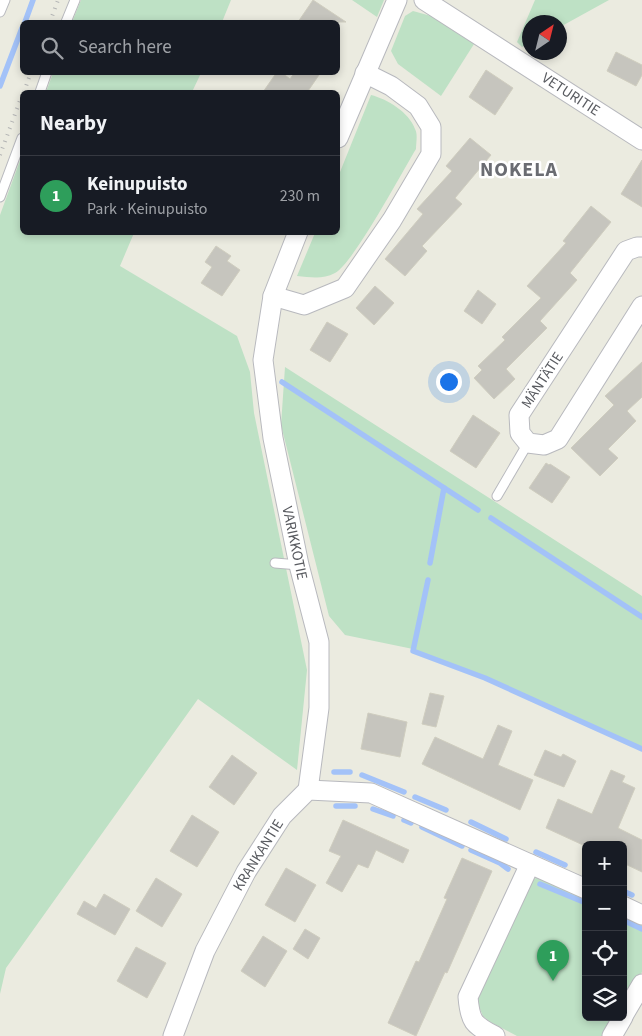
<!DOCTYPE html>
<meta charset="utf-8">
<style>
body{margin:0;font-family:"Source Sans 3",sans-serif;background:#242831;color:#f1f3f6}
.controls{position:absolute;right:15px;bottom:15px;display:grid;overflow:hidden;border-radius:8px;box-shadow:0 2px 8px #0003}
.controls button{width:45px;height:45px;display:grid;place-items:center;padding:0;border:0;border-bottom:1px solid #363941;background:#171b24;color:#f1f3f6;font:25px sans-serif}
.compass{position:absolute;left:522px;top:15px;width:45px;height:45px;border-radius:50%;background:#171b24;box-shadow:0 2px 8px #0003;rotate:35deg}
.you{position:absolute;left:448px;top:381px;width:18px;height:18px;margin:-12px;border:4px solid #fff;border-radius:50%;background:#1a73e8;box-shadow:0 0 0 8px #1a73e833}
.badge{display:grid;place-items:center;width:32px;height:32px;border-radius:50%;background:#7c3aed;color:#fff;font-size:16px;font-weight:700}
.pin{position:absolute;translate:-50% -41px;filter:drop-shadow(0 1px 2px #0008)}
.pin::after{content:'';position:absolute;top:26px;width:18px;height:15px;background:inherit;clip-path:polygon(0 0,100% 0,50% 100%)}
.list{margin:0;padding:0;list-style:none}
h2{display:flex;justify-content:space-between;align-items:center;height:65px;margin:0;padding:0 20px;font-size:21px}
h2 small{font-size:16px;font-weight:400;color:#9ea1a6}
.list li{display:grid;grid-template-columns:32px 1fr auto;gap:15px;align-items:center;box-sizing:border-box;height:80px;padding:0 20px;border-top:1px solid #363941}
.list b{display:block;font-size:19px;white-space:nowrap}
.list p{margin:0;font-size:16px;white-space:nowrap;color:#9ea1a6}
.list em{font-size:16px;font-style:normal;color:#9ea1a6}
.icon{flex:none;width:28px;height:28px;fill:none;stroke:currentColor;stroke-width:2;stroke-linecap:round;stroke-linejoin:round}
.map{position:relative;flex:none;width:642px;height:1036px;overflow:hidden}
.search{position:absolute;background:#171b24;box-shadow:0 2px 8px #0003;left:20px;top:20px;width:320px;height:55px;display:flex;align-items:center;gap:12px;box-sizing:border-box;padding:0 18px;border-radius:8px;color:#9ea1a6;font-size:19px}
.panel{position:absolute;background:#171b24;box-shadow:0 2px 8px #0003;left:20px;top:90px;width:320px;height:145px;border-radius:8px}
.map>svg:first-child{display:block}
</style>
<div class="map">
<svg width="642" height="1036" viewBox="0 0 642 1036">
<rect width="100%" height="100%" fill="#ebebe0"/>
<g fill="#bee1c5">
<polygon points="81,0 231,0 222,22 72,22"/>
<polygon points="352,0 384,0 377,17"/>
<polygon points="535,0 609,0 560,27 560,22 530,22 529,43 522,47 517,42"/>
<polygon points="413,11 431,16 474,44 441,96 398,64 391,51 405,16"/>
<polygon points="53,73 53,72 201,73 192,92 46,92"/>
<path d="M371,95C387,99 409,112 415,129C418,134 416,143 416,149C402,172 353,264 335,273C322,280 310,277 297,276L315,233L338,232V177Z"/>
<polygon points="22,155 22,232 134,233 120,266 237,336 250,372 254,413 307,670 297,770 198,699 6,968 0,994 0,215"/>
<polygon points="285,367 642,596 642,747 413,649 345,635 329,616 281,425"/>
<polygon points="539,876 586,897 586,1017 616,1017 605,1036 517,1036 490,1022 483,1016 475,998 531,881"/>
<polygon points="623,914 642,922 642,972 623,1004"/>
</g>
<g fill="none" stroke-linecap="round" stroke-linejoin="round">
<g stroke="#a3c2f8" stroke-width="5.5">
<polyline points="25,22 33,0"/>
<polyline points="0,86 22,28"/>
<polyline points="282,382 478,510"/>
<polyline points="491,518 642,617"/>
<polyline points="430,563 444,488"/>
<polyline points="428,580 413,651 485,678 642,749"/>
<polyline points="334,772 350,772"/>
<polyline points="362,775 404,792"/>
<polyline points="415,797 446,810"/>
<polyline points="336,806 355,806"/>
<polyline points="373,809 393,816"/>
<polyline points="404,820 411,823"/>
<polyline points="471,822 506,839"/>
<polyline points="422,827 462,846"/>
<polyline points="471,850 500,863 508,869"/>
<polyline points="536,852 565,865"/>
<polyline points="540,884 586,903"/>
<polyline points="623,891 632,895"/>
<polyline points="623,920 642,929"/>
</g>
</g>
<g fill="#c6c5be" stroke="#cfcdbf">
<polygon points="313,0 346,22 298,22"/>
<polygon points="616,52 642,65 642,75 636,86 607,71"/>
<polygon points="486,70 513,88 495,115 469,97"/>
<polygon points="277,72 281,72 290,79 295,72 321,72 308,91 310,92 263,92"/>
<polygon points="470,138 491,155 455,198 462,204 422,246 427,251 405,276 385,259 423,214 417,209 452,171 446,166"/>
<polygon points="642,160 642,207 621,194"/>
<polygon points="591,206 611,222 570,273 577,280 540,321 547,328 506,369 515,379 494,399 474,378 482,370 478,366 505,340 502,337 541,298 527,286 566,243 563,241"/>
<polygon points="216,246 231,256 227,261 240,270 222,296 201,283 212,267 205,262"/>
<polygon points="375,286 394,303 374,325 356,308"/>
<polygon points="478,290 496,304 482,324 464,311"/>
<polygon points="327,322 348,334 330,362 310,350"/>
<polygon points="642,362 642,397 627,411 636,421 608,449 618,458 600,476 571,448 614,405 605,396"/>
<polygon points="473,415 500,433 476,468 450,451"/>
<polygon points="546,463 549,465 550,464 570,477 552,503 529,488"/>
<polygon points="430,693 444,696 436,727 422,724"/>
<polygon points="368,713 407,722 400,757 361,749"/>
<polygon points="498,725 512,731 498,765 533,780 520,810 422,764 435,737 483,759"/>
<polygon points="545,750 561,757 563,754 576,761 564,787 534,775"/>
<polygon points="232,755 257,773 234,805 209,787"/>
<polygon points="611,770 625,776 622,782 635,788 618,828 642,840 642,872 623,863 623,845 583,845 546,828 558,799 592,814"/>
<polygon points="192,815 219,832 197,867 170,851"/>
<polygon points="343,820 409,850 403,863 376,850 368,868 358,864 342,892 326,883 341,856 329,851"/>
<polygon points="462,858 492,871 447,973 445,972 416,1036 388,1023 416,961 419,962 447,899 444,898"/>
<polygon points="286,868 316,885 295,922 265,905"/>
<polygon points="156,878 182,894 162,927 136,911"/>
<polygon points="104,894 130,909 115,935 77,914 84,901 96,908"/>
<polygon points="305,929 320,938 308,959 293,949"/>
<polygon points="263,936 287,951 265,987 241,971"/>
<polygon points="136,947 166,963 147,998 117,981"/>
</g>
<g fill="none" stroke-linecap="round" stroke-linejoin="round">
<defs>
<g id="service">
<polyline points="0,12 5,0"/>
<polyline points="66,22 75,0"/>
<polyline points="40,92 47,72"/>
<polyline points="0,197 22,138"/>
<polyline points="497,496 528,443"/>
<polyline points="275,563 299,565"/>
</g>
<g id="minor">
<polyline points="424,0 642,140"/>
<polyline points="338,138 397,0"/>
<polyline points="298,232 273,296 263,360 273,438 299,565 319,642 319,708 308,790"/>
<polyline points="642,247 637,247 626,251 519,415 520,433 528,443 544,445 558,439 642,306"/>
<polyline points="273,296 304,305 345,288 392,220 431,154 431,127 418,106 391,86 365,73"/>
<polyline points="623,906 642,915"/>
<polyline points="623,1016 642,984"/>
<polyline points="173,1036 205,951 246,872 282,816 308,790 371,793 586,889"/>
<path d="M495,1036C473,1025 470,1021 468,997L530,864"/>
<polyline points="612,1036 623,1017"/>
</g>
</defs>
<use href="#service" stroke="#b8b9be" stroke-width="11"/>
<use href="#minor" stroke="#b8b9be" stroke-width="21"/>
<use href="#service" stroke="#fff" stroke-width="9"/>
<use href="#minor" stroke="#fff" stroke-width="19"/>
<g stroke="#b3b4b4" stroke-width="4" stroke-dasharray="1 6" stroke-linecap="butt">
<polyline points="50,22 58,0"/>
<polyline points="24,92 31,72"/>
<polyline points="0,155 22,95"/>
</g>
</g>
<g text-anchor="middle" stroke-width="5" stroke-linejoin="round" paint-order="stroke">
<g font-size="15" fill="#595b60" stroke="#fff">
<text transform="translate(571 94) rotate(33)" y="5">VETURITIE</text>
<text transform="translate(542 380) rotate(-57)" y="5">MÄNTÄTIE</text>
<text transform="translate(295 543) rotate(78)" y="5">VARIKKOTIE</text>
<text transform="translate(258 855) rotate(-58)" y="5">KRANKANTIE</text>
</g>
<g font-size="20" font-weight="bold" letter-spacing="1" fill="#6a6c72" stroke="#fff">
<text x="519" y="176">NOKELA</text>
</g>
</g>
</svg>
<div class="controls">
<button>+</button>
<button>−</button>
<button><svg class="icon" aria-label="locate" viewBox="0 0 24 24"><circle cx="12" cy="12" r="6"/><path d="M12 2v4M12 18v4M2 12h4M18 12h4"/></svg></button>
<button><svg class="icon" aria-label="layers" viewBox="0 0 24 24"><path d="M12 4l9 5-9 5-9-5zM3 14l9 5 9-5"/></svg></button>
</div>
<svg class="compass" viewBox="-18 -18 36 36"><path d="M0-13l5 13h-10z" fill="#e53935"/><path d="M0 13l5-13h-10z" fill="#9ea1a6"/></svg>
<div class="you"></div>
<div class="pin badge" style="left:553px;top:981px;background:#2e9e5b">1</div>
<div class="search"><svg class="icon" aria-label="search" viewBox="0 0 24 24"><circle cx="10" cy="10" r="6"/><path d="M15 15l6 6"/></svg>Search here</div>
<section class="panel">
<h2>Nearby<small></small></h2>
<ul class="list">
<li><span class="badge" style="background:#2e9e5b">1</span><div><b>Keinupuisto</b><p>Park · Keinupuisto</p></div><em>230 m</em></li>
</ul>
</section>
</div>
